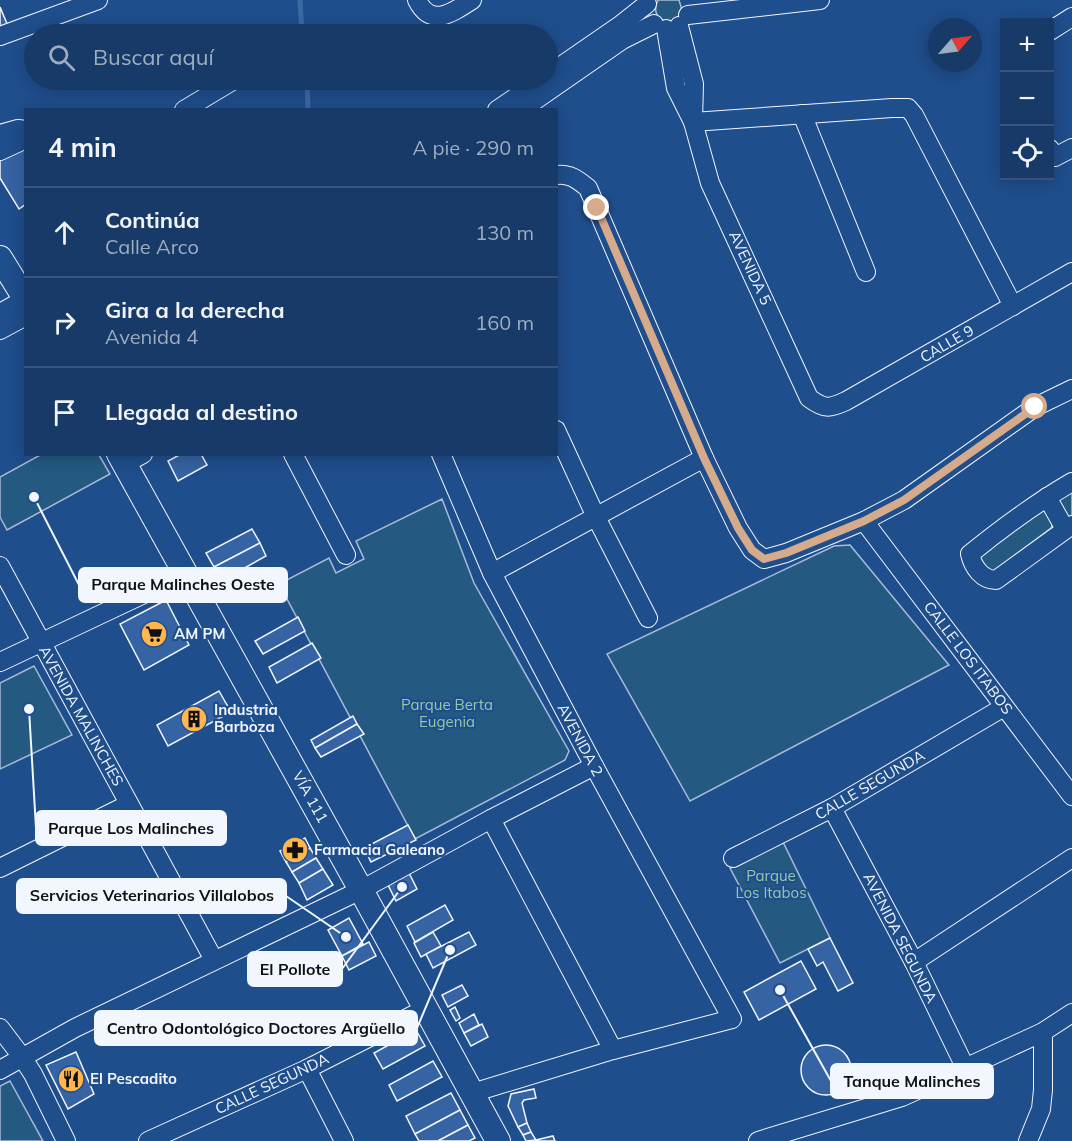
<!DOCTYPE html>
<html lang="es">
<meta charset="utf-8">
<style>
body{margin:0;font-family:Mulish,sans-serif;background:#20416f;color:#f1f3f6}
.controls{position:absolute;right:18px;top:18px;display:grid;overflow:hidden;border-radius:0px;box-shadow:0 3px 15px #0003}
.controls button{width:54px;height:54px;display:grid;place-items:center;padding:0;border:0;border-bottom:2px solid #36547d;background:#173a69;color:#f1f3f6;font:30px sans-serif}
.compass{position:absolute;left:928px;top:18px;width:54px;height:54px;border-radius:50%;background:#173a69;box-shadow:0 3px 15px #0003;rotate:62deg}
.stop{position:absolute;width:18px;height:18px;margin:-14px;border:4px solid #d6ab8b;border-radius:50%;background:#fff}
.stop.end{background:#d6ab8b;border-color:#fff;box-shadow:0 2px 6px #0008}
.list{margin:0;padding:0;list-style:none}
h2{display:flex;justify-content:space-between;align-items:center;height:78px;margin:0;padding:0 24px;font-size:26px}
h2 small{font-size:20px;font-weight:400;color:#9eadc0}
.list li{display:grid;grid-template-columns:39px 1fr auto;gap:18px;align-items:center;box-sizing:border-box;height:90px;padding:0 24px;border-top:2px solid #36547d}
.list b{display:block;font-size:22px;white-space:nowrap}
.list p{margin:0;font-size:20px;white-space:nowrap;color:#9eadc0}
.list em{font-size:20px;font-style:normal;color:#9eadc0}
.icon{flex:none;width:33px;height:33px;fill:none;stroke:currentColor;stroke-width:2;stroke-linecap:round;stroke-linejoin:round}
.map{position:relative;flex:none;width:1072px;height:1141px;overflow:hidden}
.search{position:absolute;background:#173a69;box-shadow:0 3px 15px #0003;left:24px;top:24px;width:534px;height:66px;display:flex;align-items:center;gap:15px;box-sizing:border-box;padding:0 21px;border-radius:33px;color:#9eadc0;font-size:22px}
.panel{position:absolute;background:#173a69;box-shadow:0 3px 15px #0003;left:24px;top:108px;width:534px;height:348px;border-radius:0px}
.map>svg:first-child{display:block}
</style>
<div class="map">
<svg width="1072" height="1141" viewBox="0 0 1072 1141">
<rect width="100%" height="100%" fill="#1f4e8c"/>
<g fill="#245a82" stroke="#a8bbd7" stroke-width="1.5">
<path d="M658,0H679L682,10L678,18C664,27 650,16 658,0Z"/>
<polygon points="42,454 99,455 110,474 7,530 0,517 0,477"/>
<polygon points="1072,487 1072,515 1069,517 1062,512 1057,495"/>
<polygon points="442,499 474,583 569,751 565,760 415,839 279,584 329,558 336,573 364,559 356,541"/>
<polygon points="1042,507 1053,523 1051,528 993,572 982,571 979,552"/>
<polygon points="850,545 949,665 690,801 607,654 834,546"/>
<polygon points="34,666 72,735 0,769 0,683"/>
<polygon points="783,842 830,938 780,963 730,868"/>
<polygon points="10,1081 43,1141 0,1141 0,1086"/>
</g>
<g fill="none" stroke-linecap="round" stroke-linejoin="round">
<g stroke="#3b69a3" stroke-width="5">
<polyline points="300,0 302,34"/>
<polyline points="307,80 308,110"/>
</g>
</g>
<g fill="#3563a3" stroke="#f2f6ff" stroke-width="1.5">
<polygon points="0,7 8,26 0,29"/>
<polygon points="26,142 26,204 19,209 0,178 0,159"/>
<polygon points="181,454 201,454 207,465 178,481 168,461"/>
<polygon points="252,529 260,543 214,567 206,553"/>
<polygon points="260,543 266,556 221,581 214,567"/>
<polygon points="166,600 189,645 144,670 120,624"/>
<polygon points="298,617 305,631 263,654 255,641"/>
<polygon points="312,643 321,658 277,683 269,667"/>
<polygon points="219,691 231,712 168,746 157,725"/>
<polygon points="353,716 357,724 315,748 311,740"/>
<polygon points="357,724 364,734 321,757 315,748"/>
<polygon points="408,825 416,840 371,862 364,848"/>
<polygon points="305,838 310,848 286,862 280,851"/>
<polygon points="310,848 316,858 292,872 286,862"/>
<polygon points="316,858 323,869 299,883 292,872"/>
<polygon points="323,869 333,885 307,900 299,883"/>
<polygon points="409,873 417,889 396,901 388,885"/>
<polygon points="445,905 453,920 415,942 407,926"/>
<polygon points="349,918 363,944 342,956 328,930"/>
<polygon points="433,932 441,946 421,957 414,943"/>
<polygon points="469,932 476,945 433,968 426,954"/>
<polygon points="830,938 853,983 838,991 823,962 817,966 808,949"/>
<polygon points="369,942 376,956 349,970 342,956"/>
<polygon points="801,961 816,989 759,1020 744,992"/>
<polygon points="462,985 468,996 448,1007 442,995"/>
<polygon points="455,1007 460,1018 456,1021 450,1010"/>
<polygon points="474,1014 479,1025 464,1033 459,1023"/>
<polygon points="482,1024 488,1037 471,1046 464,1033"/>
<polygon points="416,1030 425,1046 383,1069 374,1053"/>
<circle cx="826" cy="1070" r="25"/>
<polygon points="76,1052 94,1094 68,1109 46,1065"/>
<polygon points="433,1061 442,1077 397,1101 389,1085"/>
<polygon points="534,1089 536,1098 524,1100 522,1103 527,1123 518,1127 508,1106 511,1094"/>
<polygon points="451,1093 460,1110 415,1134 406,1116"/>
<polygon points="460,1110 468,1125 438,1141 419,1141 415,1134"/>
<polygon points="527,1123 531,1132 523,1135 518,1127"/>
<polygon points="468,1125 475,1138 469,1141 438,1141"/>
<polygon points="531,1132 536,1140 526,1141 523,1135"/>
<polygon points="553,1136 555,1141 534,1141 536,1140"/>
</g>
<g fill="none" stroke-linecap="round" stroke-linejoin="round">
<defs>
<g id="minor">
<path d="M417,0C431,28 452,13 472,0"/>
<polyline points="688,15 820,0"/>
<polyline points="679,26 694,84 693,121"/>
<path d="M666,29L676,88L693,122L710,183L809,398C824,409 829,409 846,401L1072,272"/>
<polyline points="1050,31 1072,17"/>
<polyline points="0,36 98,0"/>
<polyline points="548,75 619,26 647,4"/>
<polyline points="184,110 234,80"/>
<polyline points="497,110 541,80"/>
<polyline points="521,110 622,40 654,24"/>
<polyline points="802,114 866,272"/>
<polyline points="693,122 892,108 908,108 914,115 1013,306"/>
<polyline points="0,134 18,129 26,130"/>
<polyline points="1050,149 1055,157 1072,148"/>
<polyline points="0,151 26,139"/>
<path d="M556,175C570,173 578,180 588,188L704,458L738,528L752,550L764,559L786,553L864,521L904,500L1035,407L1072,389"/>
<polyline points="0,313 25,299"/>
<polyline points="0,330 26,316"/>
<polyline points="556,430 596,517 648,618"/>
<polyline points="293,454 346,555"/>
<polyline points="441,454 492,573 594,766 732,1019 613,1050 472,1093"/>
<polyline points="125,464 143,454"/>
<path d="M1072,482C1036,503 1002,528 970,554C973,567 982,580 996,580L1072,525"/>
<polyline points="1047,497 1065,529"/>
<polyline points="864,521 1072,796"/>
<polyline points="0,566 214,960"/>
<polyline points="492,573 704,458"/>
<polyline points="0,662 186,574"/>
<polyline points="832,808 914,962 966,1069"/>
<polyline points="491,819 613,1050"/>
<polyline points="733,858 832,808 1004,707"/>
<polyline points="0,868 129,804"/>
<polyline points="914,962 1072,858"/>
<polyline points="0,1028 22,1057 33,1074 66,1141"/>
<polyline points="307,1069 344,1141"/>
<polyline points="0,1070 75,1028 361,890 491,819 594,766"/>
<polyline points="148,1141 307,1069 427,1008"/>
<polyline points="758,1141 902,1097 1043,1032 1072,1013"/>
<polyline points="1028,1141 1041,1109 1043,1090 1043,1032"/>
</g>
<g id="major">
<polyline points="0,258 26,300"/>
<polyline points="119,454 361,890 498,1141"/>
</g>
</defs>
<use href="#minor" stroke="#f2f6ff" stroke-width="20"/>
<use href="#major" stroke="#f2f6ff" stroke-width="26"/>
<use href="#minor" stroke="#1f4e8c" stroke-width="18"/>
<use href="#major" stroke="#1f4e8c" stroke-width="24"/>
</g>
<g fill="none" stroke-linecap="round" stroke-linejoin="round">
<polyline stroke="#d6ab8b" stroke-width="8" points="597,208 704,458 738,528 752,550 764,559 786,553 864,521 904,500 1035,407"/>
</g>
<defs>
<symbol id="supermarket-disc" viewBox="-11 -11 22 22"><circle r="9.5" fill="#ffb74d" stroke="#1f4e8c"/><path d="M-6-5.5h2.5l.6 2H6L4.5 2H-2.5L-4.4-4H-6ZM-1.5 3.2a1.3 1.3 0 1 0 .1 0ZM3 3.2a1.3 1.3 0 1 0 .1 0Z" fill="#111"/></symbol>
<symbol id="building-disc" viewBox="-11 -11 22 22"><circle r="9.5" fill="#ffb74d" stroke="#1f4e8c"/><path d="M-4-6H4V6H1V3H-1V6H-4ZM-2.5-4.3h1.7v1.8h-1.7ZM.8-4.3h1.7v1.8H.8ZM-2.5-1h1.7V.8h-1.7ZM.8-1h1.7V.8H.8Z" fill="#111"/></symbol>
<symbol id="pharmacy-disc" viewBox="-11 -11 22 22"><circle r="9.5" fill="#ffb74d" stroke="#1f4e8c"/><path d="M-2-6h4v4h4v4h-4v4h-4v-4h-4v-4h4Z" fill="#111"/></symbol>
<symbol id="restaurant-disc" viewBox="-11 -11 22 22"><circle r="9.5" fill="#ffb74d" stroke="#1f4e8c"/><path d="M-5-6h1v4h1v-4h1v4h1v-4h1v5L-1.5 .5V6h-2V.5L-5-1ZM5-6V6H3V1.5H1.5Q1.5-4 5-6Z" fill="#111"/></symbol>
</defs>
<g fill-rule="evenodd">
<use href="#supermarket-disc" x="139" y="619" width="30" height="30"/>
<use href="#building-disc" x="179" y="704" width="30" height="30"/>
<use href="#pharmacy-disc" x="280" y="835" width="30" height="30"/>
<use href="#restaurant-disc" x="56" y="1064" width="30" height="30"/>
</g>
<g text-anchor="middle" stroke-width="4.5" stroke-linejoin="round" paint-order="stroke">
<g font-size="15" fill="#f2f6ff" stroke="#1f4e8c">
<text transform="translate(750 268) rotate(65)" y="5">AVENIDA 5</text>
<text transform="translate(947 344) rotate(-30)" y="5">CALLE 9</text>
<text transform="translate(968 658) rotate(53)" y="5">CALLE LOS ITABOS</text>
<text transform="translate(81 716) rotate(61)" y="5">AVENIDA MALINCHES</text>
<text transform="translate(580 740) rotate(62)" y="5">AVENIDA 2</text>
<text transform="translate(870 785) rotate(-30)" y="5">CALLE SEGUNDA</text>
<text transform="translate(310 797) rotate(61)" y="5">VÍA 111</text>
<text transform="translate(900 938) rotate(63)" y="5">AVENIDA SEGUNDA</text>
<text transform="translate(272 1084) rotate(-25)" y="5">CALLE SEGUNDA</text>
</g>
<g font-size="15" font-weight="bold" fill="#f2f6ff" stroke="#1f4e8c" text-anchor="start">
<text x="174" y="639">AM PM</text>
<text x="214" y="715">Industria<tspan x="214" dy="17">Barboza</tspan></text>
<text x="314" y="855">Farmacia Galeano</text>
<text x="90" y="1084">El Pescadito</text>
</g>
<g font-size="15" fill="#97c8a6" stroke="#1f4e8c">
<text x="447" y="710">Parque Berta<tspan x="447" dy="17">Eugenia</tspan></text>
<text x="771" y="881">Parque<tspan x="771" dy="17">Los Itabos</tspan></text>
</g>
</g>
<path fill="none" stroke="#f2f6ff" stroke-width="2" d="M34 497L79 585M29 709L36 828M346 937L286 896M402 887L342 969M450 950L417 1028M780 990L831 1081"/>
<g fill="#f2f6ff" stroke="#1f4e8c" stroke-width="2">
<circle cx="34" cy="497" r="6"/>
<circle cx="29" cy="709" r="6"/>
<circle cx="346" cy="937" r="6"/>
<circle cx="402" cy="887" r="6"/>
<circle cx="450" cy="950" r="6"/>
<circle cx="780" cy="990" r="6"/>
</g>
<g fill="#f2f6ff" stroke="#f2f6ff" stroke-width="2">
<rect x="79" y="568" width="208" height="34" rx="6"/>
<rect x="36" y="811" width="190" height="34" rx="6"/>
<rect x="17" y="879" width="269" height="34" rx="6"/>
<rect x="248" y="952" width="94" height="34" rx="6"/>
<rect x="95" y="1011" width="322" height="34" rx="6"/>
<rect x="831" y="1064" width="162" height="34" rx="6"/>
</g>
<g font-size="16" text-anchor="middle" font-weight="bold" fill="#111">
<text x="183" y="590">Parque Malinches Oeste</text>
<text x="131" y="834">Parque Los Malinches</text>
<text x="152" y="901">Servicios Veterinarios Villalobos</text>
<text x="295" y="975">El Pollote</text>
<text x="256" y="1034">Centro Odontológico Doctores Argüello</text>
<text x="912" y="1087">Tanque Malinches</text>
</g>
</svg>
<div class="controls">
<button>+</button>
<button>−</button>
<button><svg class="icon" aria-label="locate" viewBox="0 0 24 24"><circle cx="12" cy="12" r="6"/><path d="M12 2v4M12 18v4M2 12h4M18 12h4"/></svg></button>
</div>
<svg class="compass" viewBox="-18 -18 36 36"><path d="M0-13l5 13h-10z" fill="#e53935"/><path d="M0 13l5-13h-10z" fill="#9eadc0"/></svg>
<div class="stop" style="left:1035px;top:407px"></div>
<div class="stop end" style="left:597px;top:208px"></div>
<div class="search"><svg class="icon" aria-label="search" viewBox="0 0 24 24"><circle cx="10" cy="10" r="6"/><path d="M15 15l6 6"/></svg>Buscar aquí</div>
<section class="panel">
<h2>4 min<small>A pie · 290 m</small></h2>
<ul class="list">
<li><svg class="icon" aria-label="ahead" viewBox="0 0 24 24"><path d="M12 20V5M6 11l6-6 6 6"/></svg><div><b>Continúa</b><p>Calle Arco</p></div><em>130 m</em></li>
<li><svg class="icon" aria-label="right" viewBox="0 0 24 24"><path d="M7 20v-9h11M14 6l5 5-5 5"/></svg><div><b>Gira a la derecha</b><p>Avenida 4</p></div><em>160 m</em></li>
<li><svg class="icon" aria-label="arrive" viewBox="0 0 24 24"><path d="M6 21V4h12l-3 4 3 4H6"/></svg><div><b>Llegada al destino</b></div></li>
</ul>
</section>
</div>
